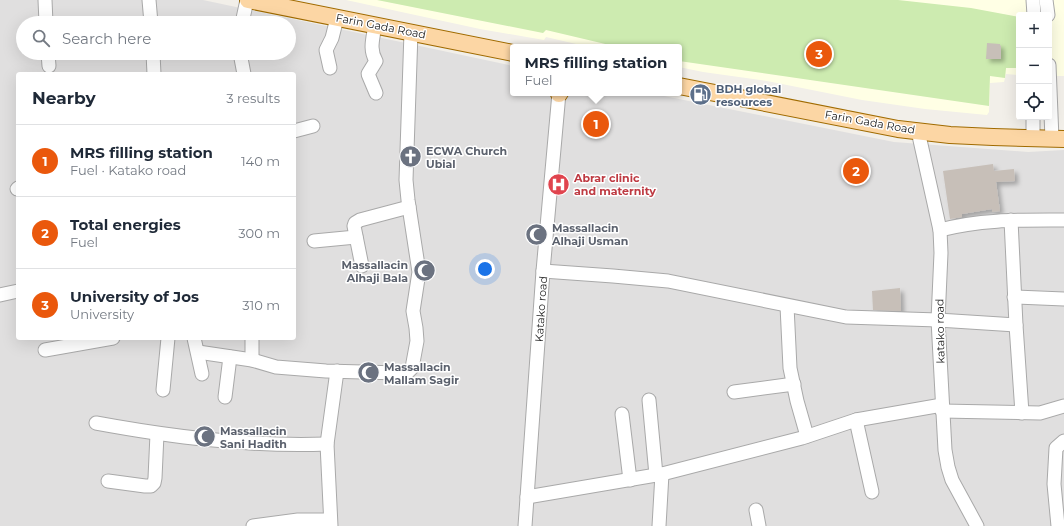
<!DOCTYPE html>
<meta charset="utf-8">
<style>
body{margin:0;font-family:Montserrat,sans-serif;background:#f6f6f7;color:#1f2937}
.controls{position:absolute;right:12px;top:12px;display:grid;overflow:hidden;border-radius:4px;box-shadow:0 4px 16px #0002}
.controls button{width:36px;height:36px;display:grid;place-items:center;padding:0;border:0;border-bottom:1px solid #e0e1e3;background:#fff;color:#1f2937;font:20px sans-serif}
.you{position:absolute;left:485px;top:269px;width:14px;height:14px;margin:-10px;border:3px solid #fff;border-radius:50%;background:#1a73e8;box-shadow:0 0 0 6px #1a73e833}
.badge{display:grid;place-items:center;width:26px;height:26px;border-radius:50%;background:#ea580c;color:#fff;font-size:13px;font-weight:700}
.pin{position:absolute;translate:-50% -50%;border:2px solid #fff;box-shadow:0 1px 4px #0006}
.popup{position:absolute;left:510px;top:44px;width:172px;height:52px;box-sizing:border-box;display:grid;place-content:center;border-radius:4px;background:#fff;filter:drop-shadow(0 1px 3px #0005);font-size:13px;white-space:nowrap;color:#747a83}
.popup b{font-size:15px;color:#1f2937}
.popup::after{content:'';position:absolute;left:50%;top:100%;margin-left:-8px;border:8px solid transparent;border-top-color:#fff}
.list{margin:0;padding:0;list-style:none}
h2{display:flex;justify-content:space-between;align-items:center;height:52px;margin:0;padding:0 16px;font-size:17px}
h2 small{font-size:13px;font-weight:400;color:#747a83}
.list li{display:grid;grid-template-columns:26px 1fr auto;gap:12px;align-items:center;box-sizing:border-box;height:72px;padding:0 16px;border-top:1px solid #e0e1e3}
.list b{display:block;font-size:15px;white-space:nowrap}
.list p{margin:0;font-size:13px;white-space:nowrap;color:#747a83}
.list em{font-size:13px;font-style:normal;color:#747a83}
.icon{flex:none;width:22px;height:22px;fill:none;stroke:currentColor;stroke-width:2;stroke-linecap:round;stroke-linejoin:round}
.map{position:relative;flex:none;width:1064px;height:526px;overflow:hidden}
.search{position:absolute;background:#fff;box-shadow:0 4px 16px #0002;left:16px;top:16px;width:280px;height:44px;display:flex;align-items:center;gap:10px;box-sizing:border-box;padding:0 14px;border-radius:22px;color:#747a83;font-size:15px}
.panel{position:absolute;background:#fff;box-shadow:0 4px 16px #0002;left:16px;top:72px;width:280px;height:268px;border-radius:4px}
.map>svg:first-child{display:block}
</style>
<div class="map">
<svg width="1064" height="526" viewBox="0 0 1064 526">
<defs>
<filter id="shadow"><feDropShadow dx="3.5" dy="3.5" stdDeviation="2" flood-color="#0004"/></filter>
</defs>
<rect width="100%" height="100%" fill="#f2efe9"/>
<path fill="#e0dfdf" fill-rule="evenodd" d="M0,0H203L513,66V93H649L894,142L1028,152L1064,150V526H0ZM23,23H289V53H23ZM18,74H294V338H18Z"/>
<polygon fill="#ffffe5" points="346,0 1064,0 1064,76 1049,76 1049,15 1019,15 1019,75 1006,74 1004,82 990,83 989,112 987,115 925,109 862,100 767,81 703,72 679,67 679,47 589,47 546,37 544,40 480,29"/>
<polygon fill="#cdebb0" points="377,0 898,0 971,8 1019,17 1019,68 1006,68 1005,78 990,76 989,106 686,62 679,61 679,47 618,47 546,30 543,33"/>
<g fill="#c7bfb8" filter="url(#shadow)">
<polygon points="987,43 1000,44 1000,45 1001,46 1001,59 986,59"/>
<polygon points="993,164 994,171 1014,169 1015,181 996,182 1000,211 992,212 992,209 962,214 962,217 950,219 943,171"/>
<polygon points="900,288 901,311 873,310 872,291"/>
</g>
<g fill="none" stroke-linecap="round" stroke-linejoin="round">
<defs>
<g id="minor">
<polyline points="45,0 46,23"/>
<polyline points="149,0 151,23"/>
<polyline points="1033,0 1034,15"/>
<polyline points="1046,0 1048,15"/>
<polyline points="242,23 247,0"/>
<path d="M375,25C373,39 369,49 376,61L368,74L376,93"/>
<polyline points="48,53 49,66"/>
<polyline points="153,53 154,74"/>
<polyline points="240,53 244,74"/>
<polyline points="1049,65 1052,139"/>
<polyline points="330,68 326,50 332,38 337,18"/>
<polyline points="294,131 313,126"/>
<polyline points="918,131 940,230 941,253 938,320 945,450 948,467 952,480 977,526"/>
<polyline points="1033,139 1033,117"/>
<polyline points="17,189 18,188"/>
<polyline points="1011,220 1016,325 1022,413"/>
<path d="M940,230C981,219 1022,220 1064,220"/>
<polyline points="314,241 356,237"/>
<polyline points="362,266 354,226 355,223 360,220 409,207"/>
<polyline points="543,271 613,276 668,281 846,317 938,320 1016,325"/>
<polyline points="0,295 18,291"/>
<polyline points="1014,297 1064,299"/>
<polyline points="787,306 790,368 797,401 807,436"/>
<polyline points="194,338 202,374"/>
<polyline points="252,338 252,360"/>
<polyline points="45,350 113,338"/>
<polyline points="198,352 252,360 276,367 326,371 399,373 408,372 412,368 417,341 416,328 413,311 419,272 408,200 406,180 411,32"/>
<polyline points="163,390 168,338"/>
<polyline points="734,392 794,384"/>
<polyline points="225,397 230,357"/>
<polyline points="649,400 656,475"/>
<polyline points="942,411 1040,413 1064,406"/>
<polyline points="622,414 630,480"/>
<polyline points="856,420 872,492"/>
<path d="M96,423C172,437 249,447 327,444"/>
<polyline points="108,481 145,486 151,486 154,483 155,478 157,434"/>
<polyline points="527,497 662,474 802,438 856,420 942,405"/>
<polyline points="756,510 759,526"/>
<polyline points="253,526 298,520 330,520"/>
<polyline points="331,526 327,444 337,371"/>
<polyline points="525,526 543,271 559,93"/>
<polyline points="659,526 662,474"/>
<polyline points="1058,526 1054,484 1056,448 1064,441"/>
</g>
<g id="major">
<polyline points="248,0 513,53"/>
<polyline points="679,86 898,129 950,135 993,137 1064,139"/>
<polyline points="559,94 560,93"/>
</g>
</defs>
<use href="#minor" stroke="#a9a9a9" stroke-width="15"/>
<use href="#major" stroke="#a06b00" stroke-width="18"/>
<use href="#minor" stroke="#fff" stroke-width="13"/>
<use href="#major" stroke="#fcd6a4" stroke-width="16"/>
</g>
<defs>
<symbol id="fuel-disc" viewBox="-11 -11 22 22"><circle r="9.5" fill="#5c6f8a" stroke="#fff"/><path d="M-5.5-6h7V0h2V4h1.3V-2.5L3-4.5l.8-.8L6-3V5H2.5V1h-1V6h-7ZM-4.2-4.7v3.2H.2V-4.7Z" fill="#fff"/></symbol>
<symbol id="church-disc" viewBox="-11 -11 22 22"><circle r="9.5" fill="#6b7280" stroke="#fff"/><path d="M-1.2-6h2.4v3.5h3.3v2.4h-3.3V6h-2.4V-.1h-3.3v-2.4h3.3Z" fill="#fff"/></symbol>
<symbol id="hospital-disc" viewBox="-11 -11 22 22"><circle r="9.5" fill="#e0444e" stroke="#fff"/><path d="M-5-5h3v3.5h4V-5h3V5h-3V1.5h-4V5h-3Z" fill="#fff"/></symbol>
<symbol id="mosque-disc" viewBox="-11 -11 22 22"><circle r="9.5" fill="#6b7280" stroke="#fff"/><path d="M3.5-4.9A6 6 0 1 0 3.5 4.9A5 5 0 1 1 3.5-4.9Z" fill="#fff"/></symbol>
</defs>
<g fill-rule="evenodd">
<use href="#fuel-disc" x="688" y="82" width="25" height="25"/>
<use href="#church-disc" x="398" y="144" width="25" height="25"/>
<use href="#hospital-disc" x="546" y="172" width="25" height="25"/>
<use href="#mosque-disc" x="524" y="222" width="25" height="25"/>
<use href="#mosque-disc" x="412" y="258" width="25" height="25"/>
<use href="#mosque-disc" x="356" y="360" width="25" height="25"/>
<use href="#mosque-disc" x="192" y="424" width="25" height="25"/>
</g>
<g text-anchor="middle" stroke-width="3" stroke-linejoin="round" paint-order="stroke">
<g font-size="11" fill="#222" stroke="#fff">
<text transform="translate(381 26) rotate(11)" y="4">Farin Gada Road</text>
<text transform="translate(870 122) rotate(10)" y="4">Farin Gada Road</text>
<text transform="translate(541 309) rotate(-86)" y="4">Katako road</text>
<text transform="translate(940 331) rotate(-91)" y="4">katako road</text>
</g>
<g font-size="11" font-weight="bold" fill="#4e5e75" stroke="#fff" text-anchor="start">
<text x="716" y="93">BDH global<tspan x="716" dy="13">resources</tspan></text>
</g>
<g font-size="11" font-weight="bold" fill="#5b616d" stroke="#fff" text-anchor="start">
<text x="426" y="155">ECWA Church<tspan x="426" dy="13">Ubial</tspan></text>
<text x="552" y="232">Massallacin<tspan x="552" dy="13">Alhaji Usman</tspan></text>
<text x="408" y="269" text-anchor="end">Massallacin<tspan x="408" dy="13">Alhaji Bala</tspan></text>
<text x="384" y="371">Massallacin<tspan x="384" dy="13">Mallam Sagir</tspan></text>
<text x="220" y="435">Massallacin<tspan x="220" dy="13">Sani Hadith</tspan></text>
</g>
<g font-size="11" font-weight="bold" fill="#be3a42" stroke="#fff" text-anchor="start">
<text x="574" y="182">Abrar clinic<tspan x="574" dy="13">and maternity</tspan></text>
</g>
</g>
</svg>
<div class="controls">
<button>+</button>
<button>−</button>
<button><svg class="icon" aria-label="locate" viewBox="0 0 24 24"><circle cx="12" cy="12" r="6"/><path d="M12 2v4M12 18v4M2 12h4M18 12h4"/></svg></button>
</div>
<div class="you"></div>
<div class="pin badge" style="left:596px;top:124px">1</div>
<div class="popup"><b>MRS filling station</b>Fuel</div>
<div class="pin badge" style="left:856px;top:171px">2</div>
<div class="pin badge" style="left:819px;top:54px">3</div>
<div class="search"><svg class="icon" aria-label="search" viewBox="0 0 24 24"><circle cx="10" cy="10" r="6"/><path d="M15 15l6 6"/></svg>Search here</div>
<section class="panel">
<h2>Nearby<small>3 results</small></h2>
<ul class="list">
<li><span class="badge">1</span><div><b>MRS filling station</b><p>Fuel · Katako road</p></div><em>140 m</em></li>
<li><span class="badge">2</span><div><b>Total energies</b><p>Fuel</p></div><em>300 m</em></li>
<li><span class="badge">3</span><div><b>University of Jos</b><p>University</p></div><em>310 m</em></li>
</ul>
</section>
</div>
